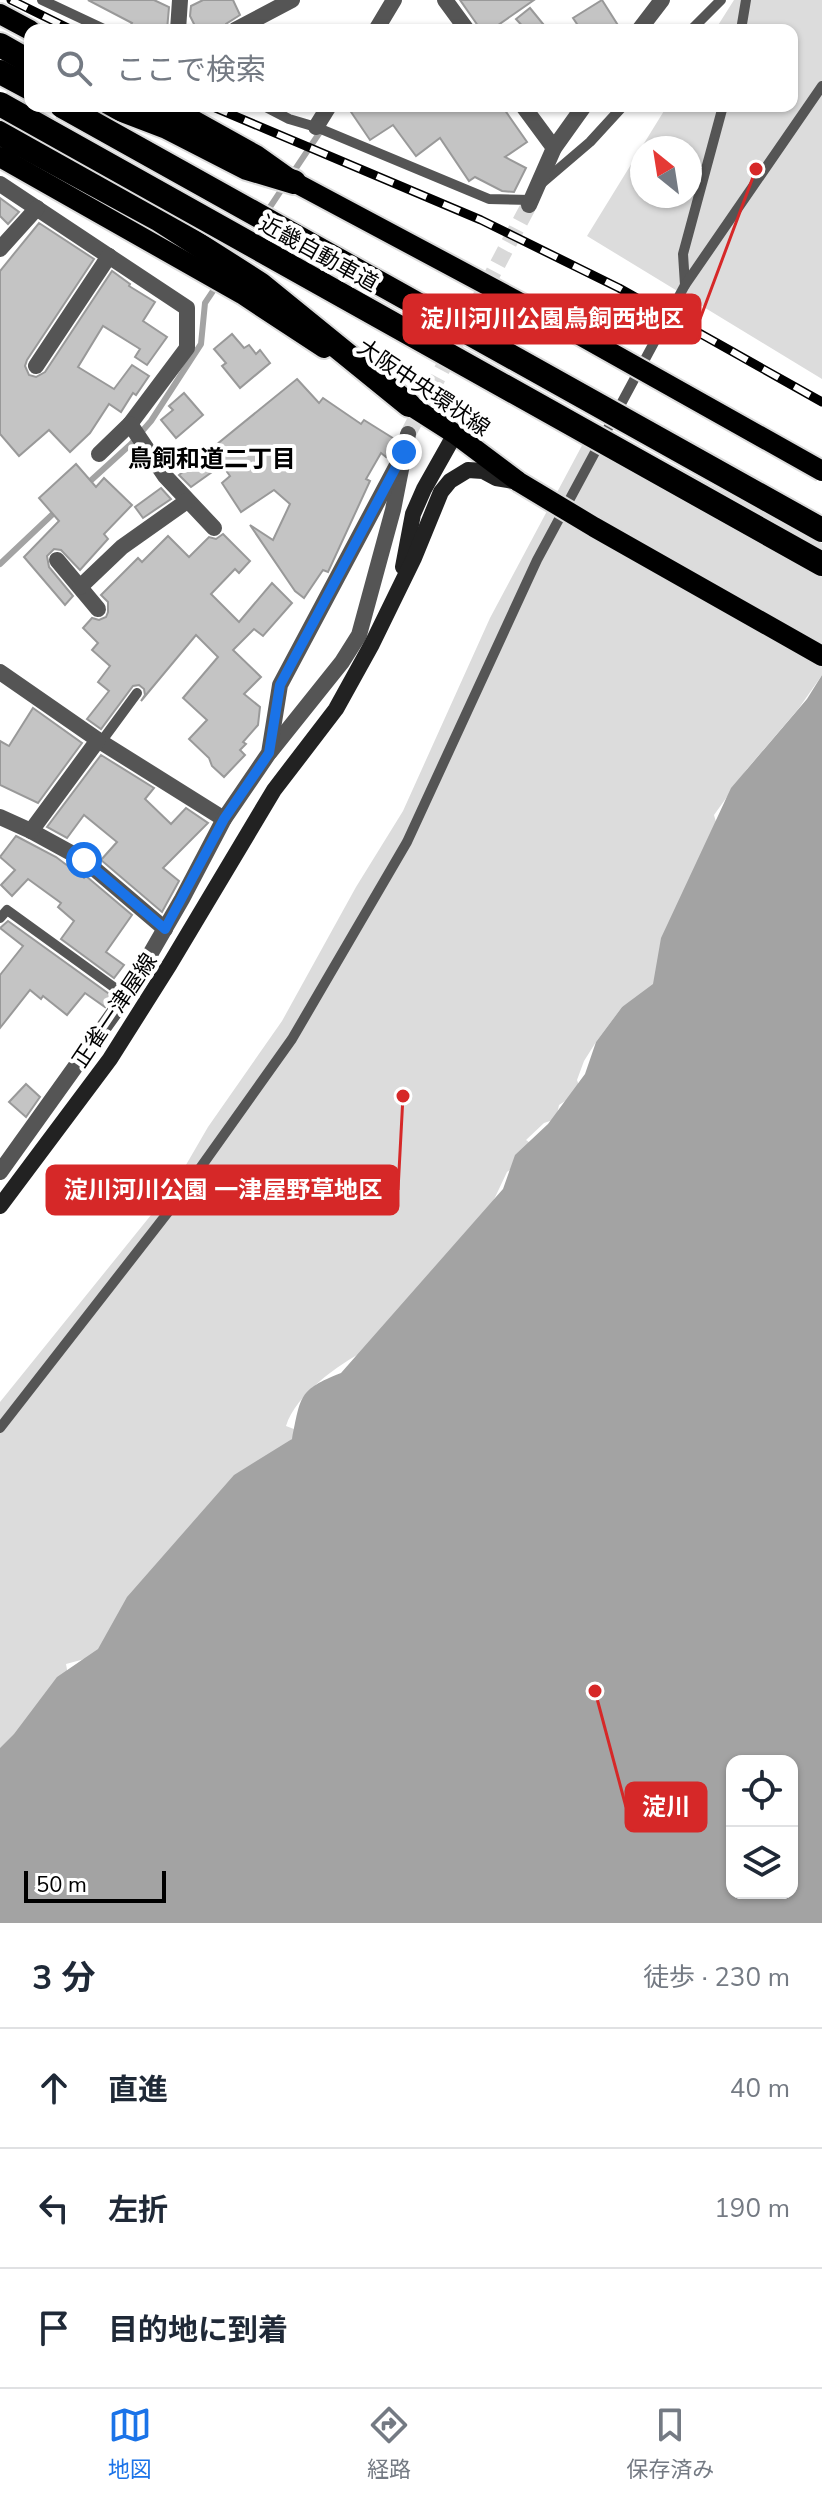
<!DOCTYPE html>
<html lang="ja">
<meta charset="utf-8">
<style>
body{margin:0;font-family:"Nunito Sans","Noto Sans JP",sans-serif;background:#f2f2f3;color:#1f2937}
.controls{position:absolute;right:24px;bottom:24px;display:grid;overflow:hidden;border-radius:16px;box-shadow:0 2px 6px #0004}
.controls button{width:72px;height:72px;display:grid;place-items:center;padding:0;border:0;border-bottom:2px solid #e0e1e3;background:#fff;color:#1f2937;font:40px sans-serif}
.compass{position:absolute;left:630px;top:136px;width:72px;height:72px;border-radius:50%;background:#fff;box-shadow:0 2px 6px #0004;rotate:330deg}
.scale{position:absolute;left:24px;bottom:20px;width:142px;box-sizing:border-box;padding-left:8px;border:4px solid #000;border-top:0;font-size:22px;line-height:28px;white-space:nowrap;color:#000;-webkit-text-stroke:6px #fff;paint-order:stroke}
.stop{position:absolute;width:24px;height:24px;margin:-18px;border:6px solid #1a73e8;border-radius:50%;background:#fff}
.stop.end{background:#1a73e8;border-color:#fff;box-shadow:0 2px 8px #0008}
.list{margin:0;padding:0;list-style:none}
h2{display:flex;justify-content:space-between;align-items:center;height:104px;margin:0;padding:0 32px;font-size:34px}
h2 small{font-size:26px;font-weight:400;color:#747a83}
.list li{display:grid;grid-template-columns:52px 1fr auto;gap:24px;align-items:center;box-sizing:border-box;height:120px;padding:0 32px;border-top:2px solid #e0e1e3}
.list b{display:block;font-size:30px;white-space:nowrap}
.list em{font-size:26px;font-style:normal;color:#747a83}
.icon{flex:none;width:44px;height:44px;fill:none;stroke:currentColor;stroke-width:2;stroke-linecap:round;stroke-linejoin:round}
.map{position:relative;flex:none;width:822px;height:1923px;overflow:hidden}
.search{position:absolute;background:#fff;box-shadow:0 2px 6px #0004;left:24px;right:24px;top:24px;height:88px;display:flex;align-items:center;gap:20px;box-sizing:border-box;padding:0 28px;border-radius:16px;color:#747a83;font-size:30px}
.sheet{height:464px;background:#fff}
nav{display:flex;justify-content:space-around;align-items:center;box-sizing:border-box;height:112px;border-top:2px solid #e0e1e3;background:#fff;font-size:22px;color:#747a83}
nav a{display:grid;justify-items:center;gap:4px}
nav .on{color:#1a73e8}
.map>svg:first-child{display:block}
</style>
<div class="map">
<svg width="822" height="1923" viewBox="0 0 822 1923">
<rect width="100%" height="100%" fill="#fff"/>
<g fill="#dcdcdc" fill-rule="evenodd">
<path d="M734,0H822V379L587,236L667,106H792V30H715ZM642,148H690V196H642Z"/>
<path d="M594,423L822,543V675L799,708L747,769L714,815L720,836L655,987L622,1007L596,1042L584,1061L577,1080L581,1091L559,1105L556,1119L544,1123L526,1140L539,1149L507,1172L490,1208L366,1350C338,1365 296,1394 286,1426L299,1431L96,1656L66,1664L69,1681L0,1760V1402L172,1189L208,1127L282,1021L356,887L403,811L490,618Z"/>
</g>
<path fill="#a3a3a3" fill-rule="evenodd" d="M822,675V1923H0V1748L14,1734L57,1677L98,1649L127,1597L234,1475L292,1439C301,1396 298,1390 341,1373L503,1189L515,1155L548,1124L585,1074L596,1042L622,1007L653,984L661,938L731,788L807,699ZM732,1761H792V1893H732Z"/>
<g fill="none" stroke-linecap="round" stroke-linejoin="round">
<g stroke="#a3a3a3" stroke-width="6">
<polyline points="290,177 322,129"/>
<polyline points="266,213 284,186"/>
<polyline points="87,484 131,444 151,421 201,344 205,303 217,285"/>
<polyline points="0,564 57,510"/>
</g>
</g>
<g fill="#c4c4c4" stroke="#999" stroke-width="2">
<polygon points="88,0 154,0 169,7 167,30 128,30 132,23"/>
<polygon points="203,0 233,0 240,15 226,24 224,30 197,30 190,16 191,6"/>
<polygon points="460,0 534,0 491,30 481,30"/>
<polygon points="602,0 621,30 581,30 573,18"/>
<polygon points="530,8 548,30 526,30 516,19"/>
<polygon points="347,106 502,106 527,142 505,157 526,168 514,192 502,191 475,177 469,181 440,138 416,156 393,125 370,140"/>
<polygon points="0,198 19,212 8,224 0,216"/>
<polygon points="39,223 94,259 27,360 25,366 29,375 36,377 45,372 112,271 130,284 129,286 155,302 143,321 167,337 147,365 135,357 140,349 103,326 78,367 114,389 132,365 149,376 136,395 133,393 121,412 109,404 90,433 70,452 49,430 19,456 0,434 0,271"/>
<polygon points="232,334 244,348 249,345 256,354 260,350 270,363 240,388 222,366 226,363 214,349"/>
<polygon points="297,379 319,403 323,398 361,424 364,420 396,440 386,457 381,453 366,479 370,481 328,572 323,570 304,598 295,591 250,525 273,540 290,504 274,490 241,512 222,483 230,476 222,465 191,487 179,475"/>
<polygon points="184,393 203,415 176,438 161,420 173,410 169,406"/>
<polygon points="76,464 96,487 104,478 132,505 104,534 108,539 80,570 61,550 54,549 47,556 49,567 73,596 65,605 24,557 59,521 39,498"/>
<polygon points="161,488 171,499 143,518 135,507"/>
<polygon points="223,534 250,561 239,573 235,569 211,594 239,622 272,583 292,603 263,636 254,629 233,650 261,677 244,694 260,707 258,725 243,742 246,744 240,750 245,755 224,777 212,766 209,758 189,739 207,720 183,698 218,657 196,635 141,701 145,695 144,689 139,685 133,686 101,729 87,719 109,691 98,682 110,666 92,650 98,643 83,628 92,618 99,620 106,617 108,612 108,602 101,595 138,558 142,562 168,536 189,557 209,537 216,539"/>
<polygon points="33,708 82,743 38,803 0,785 0,741 9,746"/>
<polygon points="101,755 154,788 145,799 171,824 186,808 208,823 163,868 179,881 162,912 101,860 117,842 84,815 67,838 47,827"/>
<polygon points="16,836 56,857 84,878 86,876 132,915 106,952 124,965 114,978 61,939 74,921 58,907 61,903 28,879 12,896 1,885 15,870 0,857"/>
<polygon points="8,921 112,996 105,1007 85,993 67,1015 43,996 41,999 30,990 0,1028 0,975 23,946 0,928"/>
<polygon points="26,1084 40,1097 26,1117 9,1102"/>
</g>
<g fill="none" stroke-linecap="round" stroke-linejoin="round">
<polyline stroke="#d9d9d9" stroke-width="16" stroke-dasharray="16 8" stroke-linecap="butt" points="408,434 529,205"/>
<defs>
<g id="primary">
<polyline points="0,14 30,30"/>
<polyline points="168,106 256,155 294,182 560,324"/>
<polyline points="0,157 242,294 324,348"/>
<polyline points="397,397 455,434 519,482"/>
</g>
<g id="motorway">
<polyline points="0,45 30,62"/>
<polyline points="0,72 30,88"/>
<polyline points="112,106 167,127 247,168 294,182"/>
<polyline points="0,133 158,219 260,284 409,405"/>
</g>
</defs>
<use href="#primary" stroke="#dbdbdb" stroke-width="24"/>
<use href="#motorway" stroke="#dbdbdb" stroke-width="28"/>
<g stroke="#555" stroke-width="10">
<polyline points="42,0 106,30"/>
<polyline points="691,30 721,0"/>
<polyline points="741,30 746,0"/>
<polyline points="264,106 289,119 316,127 489,199 531,200"/>
<polyline points="542,183 590,142 623,106"/>
<polyline points="685,285 683,254 723,106"/>
<polyline points="101,742 137,693"/>
<polyline points="0,918 7,910 126,996"/>
<polyline points="0,1428 176,1202 292,1039 407,842 537,560 685,285 822,86"/>
</g>
<g stroke="#555" stroke-width="16">
<polyline points="445,0 467,30"/>
<polyline points="178,30 180,0"/>
<polyline points="235,30 292,0"/>
<polyline points="376,30 394,0"/>
<polyline points="639,30 662,0"/>
<polyline points="523,106 554,148"/>
<polyline points="316,127 329,106"/>
<polyline points="0,184 187,308 187,348 130,424 99,454"/>
<polyline points="529,205 554,148 584,106"/>
<polyline points="0,249 37,208"/>
<polyline points="36,366 109,256"/>
<polyline points="130,424 165,476 214,528"/>
<polyline points="57,560 98,609"/>
<polyline points="80,587 122,547 187,501"/>
<polyline points="0,672 101,742 224,819"/>
<polyline points="270,752 342,662 359,635 393,510 408,434"/>
<polyline points="0,817 31,831 84,860 165,929"/>
<polyline points="31,831 98,740"/>
<polyline points="0,1172 126,996 182,899 224,819 269,753 280,685 404,452"/>
</g>
<g stroke="#222" stroke-width="16">
<polyline points="403,567 413,514 424,489 455,434"/>
<polyline points="0,1206 110,1059 170,964 274,790 336,709 372,644 414,558 441,492 450,481 468,470 483,471 496,478 519,482"/>
</g>
<use href="#primary" stroke="#000" stroke-width="20"/>
<use href="#motorway" stroke="#000" stroke-width="24"/>
<defs>
<g id="rail">
<polyline points="11,0 72,30"/>
<polyline points="211,106 481,220 619,288 822,402"/>
</g>
</defs>
<use href="#rail" stroke="#000" stroke-width="9"/>
<use href="#rail" stroke="#fff" stroke-width="6" stroke-dasharray="18" stroke-linecap="butt"/>
<defs>
<g id="primary-bridge">
<polyline points="560,324 822,471"/>
<polyline points="519,482 594,527 822,656"/>
</g>
<g id="motorway-bridge">
<polyline points="0,104 822,564"/>
<polyline points="62,106 822,530"/>
</g>
</defs>
<use href="#primary-bridge" stroke="#dbdbdb" stroke-width="24" stroke-linecap="butt"/>
<use href="#motorway-bridge" stroke="#dbdbdb" stroke-width="28" stroke-linecap="butt"/>
<use href="#primary-bridge" stroke="#000" stroke-width="20"/>
<use href="#motorway-bridge" stroke="#000" stroke-width="24"/>
</g>
<g fill="none" stroke-linecap="round" stroke-linejoin="round">
<polyline stroke="#1a73e8" stroke-width="10" points="84,860 165,929 224,819 269,753 280,685 404,452"/>
</g>
<g text-anchor="middle" stroke-width="8" stroke-linejoin="round" paint-order="stroke">
<g font-size="22" fill="#000" stroke="#fff">
<text transform="translate(319 253) rotate(29)" y="8">近畿自動車道</text>
<text transform="translate(424 387) rotate(34)" y="8">大阪中央環状線</text>
<text transform="translate(114 1010) rotate(-56)" y="8">正雀一津屋線</text>
</g>
<g font-size="24" font-weight="bold" fill="#000" stroke="#fff">
<text x="212" y="467">鳥飼和道二丁目</text>
</g>
</g>
<path fill="none" stroke="#d62828" stroke-width="3" d="M756 169L700 319M403 1096L398 1190M595 1691L626 1807"/>
<g fill="#d62828" stroke="#fff" stroke-width="3">
<circle cx="756" cy="169" r="8"/>
<circle cx="403" cy="1096" r="8"/>
<circle cx="595" cy="1691" r="8"/>
</g>
<g fill="#d62828" stroke="#d62828" stroke-width="3">
<rect x="404" y="295" width="296" height="48" rx="8"/>
<rect x="47" y="1166" width="351" height="48" rx="8"/>
<rect x="626" y="1783" width="80" height="48" rx="8"/>
</g>
<g font-size="24" text-anchor="middle" font-weight="bold" fill="#fff">
<text x="552" y="327">淀川河川公園鳥飼西地区</text>
<text x="223" y="1198">淀川河川公園 一津屋野草地区</text>
<text x="666" y="1815">淀川</text>
</g>
</svg>
<div class="controls">
<button><svg class="icon" aria-label="locate" viewBox="0 0 24 24"><circle cx="12" cy="12" r="6"/><path d="M12 2v4M12 18v4M2 12h4M18 12h4"/></svg></button>
<button><svg class="icon" aria-label="layers" viewBox="0 0 24 24"><path d="M12 4l9 5-9 5-9-5zM3 14l9 5 9-5"/></svg></button>
</div>
<svg class="compass" viewBox="-18 -18 36 36"><path d="M0-13l5 13h-10z" fill="#e53935"/><path d="M0 13l5-13h-10z" fill="#747a83"/></svg>
<div class="scale">50 m</div>
<div class="stop" style="left:84px;top:860px"></div>
<div class="stop end" style="left:404px;top:452px"></div>
<div class="search"><svg class="icon" aria-label="search" viewBox="0 0 24 24"><circle cx="10" cy="10" r="6"/><path d="M15 15l6 6"/></svg>ここで検索</div>
</div>
<section class="sheet">
<h2>3 分<small>徒歩 · 230 m</small></h2>
<ul class="list">
<li><svg class="icon" aria-label="ahead" viewBox="0 0 24 24"><path d="M12 20V5M6 11l6-6 6 6"/></svg><div><b>直進</b></div><em>40 m</em></li>
<li><svg class="icon" aria-label="left" viewBox="0 0 24 24"><path d="M17 20v-9H6M10 6l-5 5 5 5"/></svg><div><b>左折</b></div><em>190 m</em></li>
<li><svg class="icon" aria-label="arrive" viewBox="0 0 24 24"><path d="M6 21V4h12l-3 4 3 4H6"/></svg><div><b>目的地に到着</b></div></li>
</ul>
</section>
<nav>
<a class="on"><svg class="icon" aria-label="map" viewBox="0 0 24 24"><path d="M3 6l6-2 6 2 6-2v14l-6 2-6-2-6 2zM9 4v14M15 6v14"/></svg>地図</a>
<a><svg class="icon" aria-label="directions" viewBox="0 0 24 24"><path d="M12 3l9 9-9 9-9-9zM9 14v-3h6M13 9l2 2-2 2"/></svg>経路</a>
<a><svg class="icon" aria-label="saved" viewBox="0 0 24 24"><path d="M7 4h10v16l-5-4-5 4z"/></svg>保存済み</a>
</nav>
